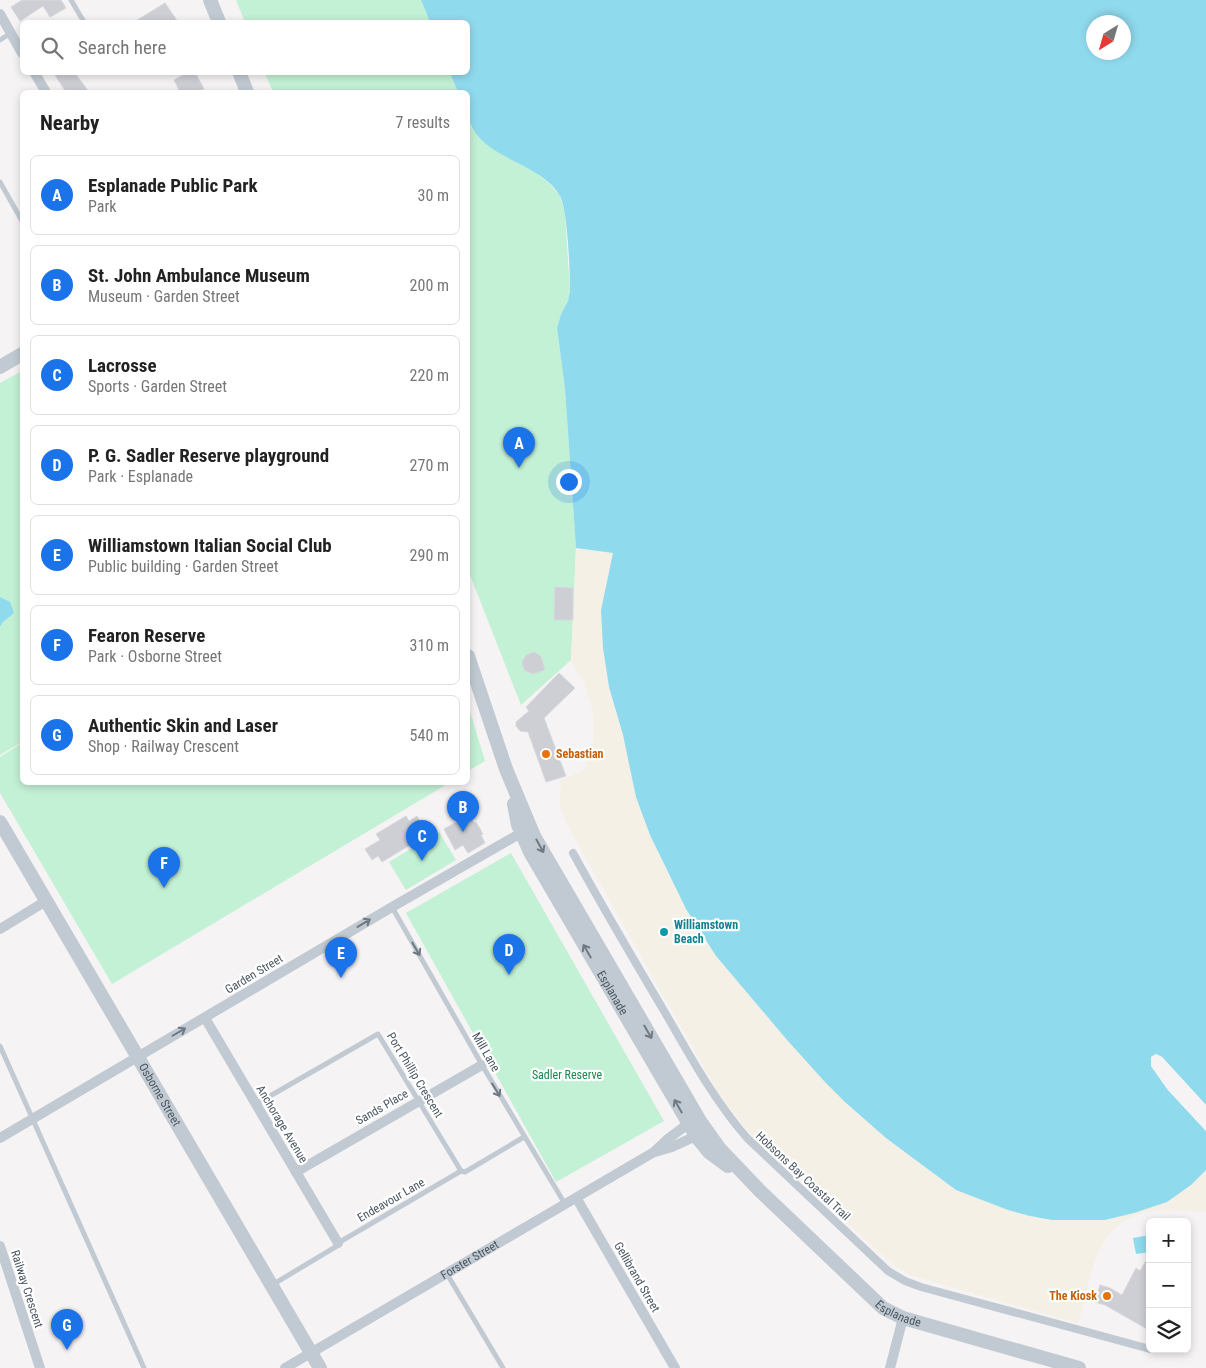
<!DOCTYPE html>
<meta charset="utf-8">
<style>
body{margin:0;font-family:"Roboto Condensed",sans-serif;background:#f6f6f6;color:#222}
.controls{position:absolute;right:15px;bottom:15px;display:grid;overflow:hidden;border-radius:8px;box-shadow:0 2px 8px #0003}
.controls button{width:45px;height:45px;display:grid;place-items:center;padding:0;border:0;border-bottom:1px solid #e0e0e0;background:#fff;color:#222;font:25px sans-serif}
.compass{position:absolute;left:1086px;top:15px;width:45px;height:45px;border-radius:50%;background:#fff;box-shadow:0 2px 8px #0003;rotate:217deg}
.you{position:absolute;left:568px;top:481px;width:18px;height:18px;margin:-12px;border:4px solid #fff;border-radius:50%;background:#1a73e8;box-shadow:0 0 0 8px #1a73e833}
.badge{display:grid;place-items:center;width:32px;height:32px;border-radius:50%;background:#1a73e8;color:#fff;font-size:16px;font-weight:700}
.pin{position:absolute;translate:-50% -41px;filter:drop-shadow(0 1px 2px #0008)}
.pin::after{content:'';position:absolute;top:26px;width:18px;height:15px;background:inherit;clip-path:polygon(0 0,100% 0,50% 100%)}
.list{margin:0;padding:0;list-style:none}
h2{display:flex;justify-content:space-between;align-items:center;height:65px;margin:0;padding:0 20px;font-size:21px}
h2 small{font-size:16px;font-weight:400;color:#767676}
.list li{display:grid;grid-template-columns:32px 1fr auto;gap:15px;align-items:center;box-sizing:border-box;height:80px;margin:0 10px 10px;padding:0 10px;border:1px solid #e0e0e0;border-radius:8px}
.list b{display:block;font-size:19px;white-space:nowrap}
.list p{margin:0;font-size:16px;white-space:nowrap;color:#767676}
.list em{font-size:16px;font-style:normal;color:#767676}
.icon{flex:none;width:28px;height:28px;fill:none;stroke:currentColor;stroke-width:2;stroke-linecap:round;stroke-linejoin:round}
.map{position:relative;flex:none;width:1206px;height:1368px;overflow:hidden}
.search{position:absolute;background:#fff;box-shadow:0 2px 8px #0003;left:20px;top:20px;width:450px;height:55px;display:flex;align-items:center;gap:12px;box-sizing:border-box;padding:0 18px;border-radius:8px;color:#767676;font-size:19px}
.panel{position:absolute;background:#fff;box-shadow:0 2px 8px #0003;left:20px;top:90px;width:450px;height:695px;border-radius:8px}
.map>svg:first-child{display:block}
</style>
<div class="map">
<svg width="1206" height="1368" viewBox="0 0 1206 1368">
<rect width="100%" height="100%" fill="#f5f3f3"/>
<g fill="#c3f1d5">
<polygon points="236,0 421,0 430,22 245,22"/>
<polygon points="265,73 450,73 458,92 273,92"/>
<polygon points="468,115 472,125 504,156 535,172 550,184 560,196 565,214 570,291 568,301 561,314 557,328 565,389 576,548 571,660 521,705 468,570"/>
<polygon points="22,371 22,742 0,755 0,383"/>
<polygon points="468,705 485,761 468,771"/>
<polygon points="22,743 22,782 449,783 112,984 0,793 0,757"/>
<polygon points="439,832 456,860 406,890 389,862"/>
<polygon points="511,853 664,1121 556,1182 406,913"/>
</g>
<path fill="#f5f0e5" d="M576,548L613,553L608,574L603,648L609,687L616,713L663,864L686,909L716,956L788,1041L825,1081L846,1103L886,1138L956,1190L1008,1210L1030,1216L1052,1220H1105L1134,1213L1167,1202L1191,1185L1206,1170V1212C1190,1212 1172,1210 1156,1211C1095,1217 1092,1273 1079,1321L1077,1323L916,1277L902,1271L892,1264L751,1134L728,1106L712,1082L566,823L560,806L561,781L584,770L589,759L594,738L593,712L584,682L571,660Z"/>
<g fill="#90daee" fill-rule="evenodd">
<path d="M421,0H1206V1105L1162,1057L1156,1054L1151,1057V1066L1168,1090L1206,1131V1170L1191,1185L1167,1202L1134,1213L1105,1220H1052L1030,1216L1008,1210L956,1190L886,1138L846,1103L825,1082L788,1041L716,956L686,909L650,835L636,797L623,735L609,687L603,648L601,610L613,553L576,548L565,389L557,328L561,314L568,301L570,291C570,271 568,212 560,196C540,160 477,160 468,115C466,108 468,100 468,92H458L450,73L468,72V22H430ZM1094,22H1124V52H1094Z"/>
<polygon points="0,597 10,602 14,613 3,622 0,627"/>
<polygon points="1150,1235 1150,1252 1136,1254 1133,1238"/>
</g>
<polygon fill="#f5f3f3" points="1156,1054 1162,1057 1206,1105 1206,1107 1161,1059 1156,1057 1154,1058 1153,1065 1170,1088 1206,1128 1206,1131 1168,1090 1151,1066 1151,1057"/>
<g fill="#cdcfd5" stroke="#d7d9de">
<polygon points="22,0 61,0 66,8 50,17 43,6 20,21 11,7"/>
<polygon points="165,3 178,22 134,22"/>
<polygon points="53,72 74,72 89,92 66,92"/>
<polygon points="188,72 195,72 204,89 197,92 180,92 174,80"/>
<polygon points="555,587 573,588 573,620 554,620"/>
<polygon points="534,652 541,656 545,670 532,674 524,670 522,662 526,655"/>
<polygon points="559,673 575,688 544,718 566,776 546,782 528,732 520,731 516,726 516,722 529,711 526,707"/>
<polygon points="469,815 474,823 476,822 483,834 481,835 485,843 468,853 463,845 455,850 444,829"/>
<polygon points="406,816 409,821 417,816 425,831 421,834 423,837 382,862 378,856 372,860 365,849 380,840 376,834"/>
<polygon points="1150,1254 1150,1324 1147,1329 1105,1305 1095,1302 1100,1285 1110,1288 1122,1295 1136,1268 1140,1271"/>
</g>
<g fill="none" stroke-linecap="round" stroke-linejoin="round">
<g stroke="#c1cad2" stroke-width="5">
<polyline points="71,0 84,22"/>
<polyline points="0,40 11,33"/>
<polyline points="0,182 22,221"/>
<polyline points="392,907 482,1065 565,1204"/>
<polyline points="0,1046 144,1368"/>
<polyline points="256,1104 378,1034 461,1171"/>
<polyline points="447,1274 503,1368"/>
<polyline points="272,1285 337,1246 338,1243 461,1171 465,1172 524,1137"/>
</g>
<path stroke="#c1cad2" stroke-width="8" d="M573,853C603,908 635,962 667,1016C691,1058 715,1101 747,1138L888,1271L905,1281L921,1287L1150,1349"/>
<g stroke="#c1cad2" stroke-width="10">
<polyline points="0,14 22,53"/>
<polyline points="34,72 46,92"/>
<polyline points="0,929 46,901"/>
<polyline points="205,1018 338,1243"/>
<polyline points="0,1138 392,907 521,833"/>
<polyline points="655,1152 672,1147 696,1136"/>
<polyline points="296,1172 482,1065"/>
<polyline points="577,1199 675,1368"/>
<polyline points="0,1246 40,1368"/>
<path id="s1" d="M285,1368L654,1152L669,1138L688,1124"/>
<polyline points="890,1368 903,1318"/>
</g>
<g stroke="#c1cad2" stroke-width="14">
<polyline points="210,0 219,22"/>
<polyline points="239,72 247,92"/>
<polyline points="0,367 22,354"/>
<path id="s2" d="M468,656L506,769L534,836L700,1121L720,1149L759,1190L883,1308L903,1318L1079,1368"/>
<path id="s3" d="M514,804L518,825L530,852L696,1136L709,1152L728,1166"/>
<path id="s4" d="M0,822L320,1368"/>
</g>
</g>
<defs><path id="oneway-shaft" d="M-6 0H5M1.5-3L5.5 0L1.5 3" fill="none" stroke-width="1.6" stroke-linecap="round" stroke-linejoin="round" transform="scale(1.25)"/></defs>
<g stroke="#6e7983">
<use href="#oneway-shaft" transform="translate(540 846) rotate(61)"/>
<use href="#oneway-shaft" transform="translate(364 923) rotate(-31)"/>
<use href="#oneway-shaft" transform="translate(416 949) rotate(60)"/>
<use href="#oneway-shaft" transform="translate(587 951) rotate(-120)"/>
<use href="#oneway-shaft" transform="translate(179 1032) rotate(-30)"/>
<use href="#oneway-shaft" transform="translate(648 1032) rotate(60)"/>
<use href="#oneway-shaft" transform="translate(496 1090) rotate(59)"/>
<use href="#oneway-shaft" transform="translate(678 1106) rotate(-120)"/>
</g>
<g fill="#e8710a" stroke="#fff" stroke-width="2">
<circle cx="546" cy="754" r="5"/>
<circle cx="1107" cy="1296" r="5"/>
</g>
<circle fill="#0f9aa8" stroke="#fff" stroke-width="2" cx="664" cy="932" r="5"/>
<g text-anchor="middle" stroke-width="4.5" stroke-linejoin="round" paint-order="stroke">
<g font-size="12" font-weight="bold" fill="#c56008" stroke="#fff" text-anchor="start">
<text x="556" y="758">Sebastian</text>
<text x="1097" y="1300" text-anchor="end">The Kiosk</text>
</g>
<g font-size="12" font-weight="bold" fill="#0d838f" stroke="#fff" text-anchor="start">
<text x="674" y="929">Williamstown<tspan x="674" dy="14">Beach</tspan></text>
</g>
<g font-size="12" fill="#4a5661" stroke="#fff">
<text transform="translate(254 974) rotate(-31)" y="4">Garden Street</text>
<text dy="4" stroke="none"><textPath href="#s3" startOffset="214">Esplanade</textPath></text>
<text transform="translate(486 1052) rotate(60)" y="4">Mill Lane</text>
<text transform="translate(415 1075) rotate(59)" y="4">Port Phillip Crescent</text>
<text dy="4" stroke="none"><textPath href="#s4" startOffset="316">Osborne Street</textPath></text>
<text transform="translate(382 1107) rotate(-30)" y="4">Sands Place</text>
<text transform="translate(282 1124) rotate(59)" y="4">Anchorage Avenue</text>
<text transform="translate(803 1176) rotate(43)" y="4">Hobsons Bay Coastal Trail</text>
<text transform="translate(391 1200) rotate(-30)" y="4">Endeavour Lane</text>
<text dy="4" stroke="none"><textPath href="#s1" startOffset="214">Forster Street</textPath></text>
<text transform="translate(637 1277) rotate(60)" y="4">Gellibrand Street</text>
<text transform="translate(27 1289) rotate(72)" y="4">Railway Crescent</text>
<text dy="4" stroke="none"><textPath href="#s2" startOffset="800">Esplanade</textPath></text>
</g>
<g font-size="12" fill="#17864f" stroke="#fff">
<text x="567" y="1079">Sadler Reserve</text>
</g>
</g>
</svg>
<div class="controls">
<button>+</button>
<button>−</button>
<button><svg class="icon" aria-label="layers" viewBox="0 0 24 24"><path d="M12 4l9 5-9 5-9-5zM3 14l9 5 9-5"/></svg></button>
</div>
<svg class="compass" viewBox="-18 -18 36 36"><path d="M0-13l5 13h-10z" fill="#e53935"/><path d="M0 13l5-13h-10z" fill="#767676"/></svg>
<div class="you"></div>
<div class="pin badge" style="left:519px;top:468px">A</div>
<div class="pin badge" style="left:463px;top:832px">B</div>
<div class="pin badge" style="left:422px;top:861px">C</div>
<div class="pin badge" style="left:509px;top:975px">D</div>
<div class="pin badge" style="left:341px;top:978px">E</div>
<div class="pin badge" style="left:164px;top:888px">F</div>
<div class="pin badge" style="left:67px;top:1350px">G</div>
<div class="search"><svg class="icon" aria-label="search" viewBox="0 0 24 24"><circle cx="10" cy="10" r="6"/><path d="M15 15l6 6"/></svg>Search here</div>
<section class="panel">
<h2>Nearby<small>7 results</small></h2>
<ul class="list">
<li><span class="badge">A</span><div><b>Esplanade Public Park</b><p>Park</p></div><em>30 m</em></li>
<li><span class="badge">B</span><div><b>St. John Ambulance Museum</b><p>Museum · Garden Street</p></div><em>200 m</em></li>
<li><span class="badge">C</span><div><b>Lacrosse</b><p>Sports · Garden Street</p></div><em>220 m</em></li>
<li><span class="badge">D</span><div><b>P. G. Sadler Reserve playground</b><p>Park · Esplanade</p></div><em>270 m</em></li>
<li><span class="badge">E</span><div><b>Williamstown Italian Social Club</b><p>Public building · Garden Street</p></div><em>290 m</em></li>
<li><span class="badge">F</span><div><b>Fearon Reserve</b><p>Park · Osborne Street</p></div><em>310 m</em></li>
<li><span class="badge">G</span><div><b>Authentic Skin and Laser</b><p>Shop · Railway Crescent</p></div><em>540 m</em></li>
</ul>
</section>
</div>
